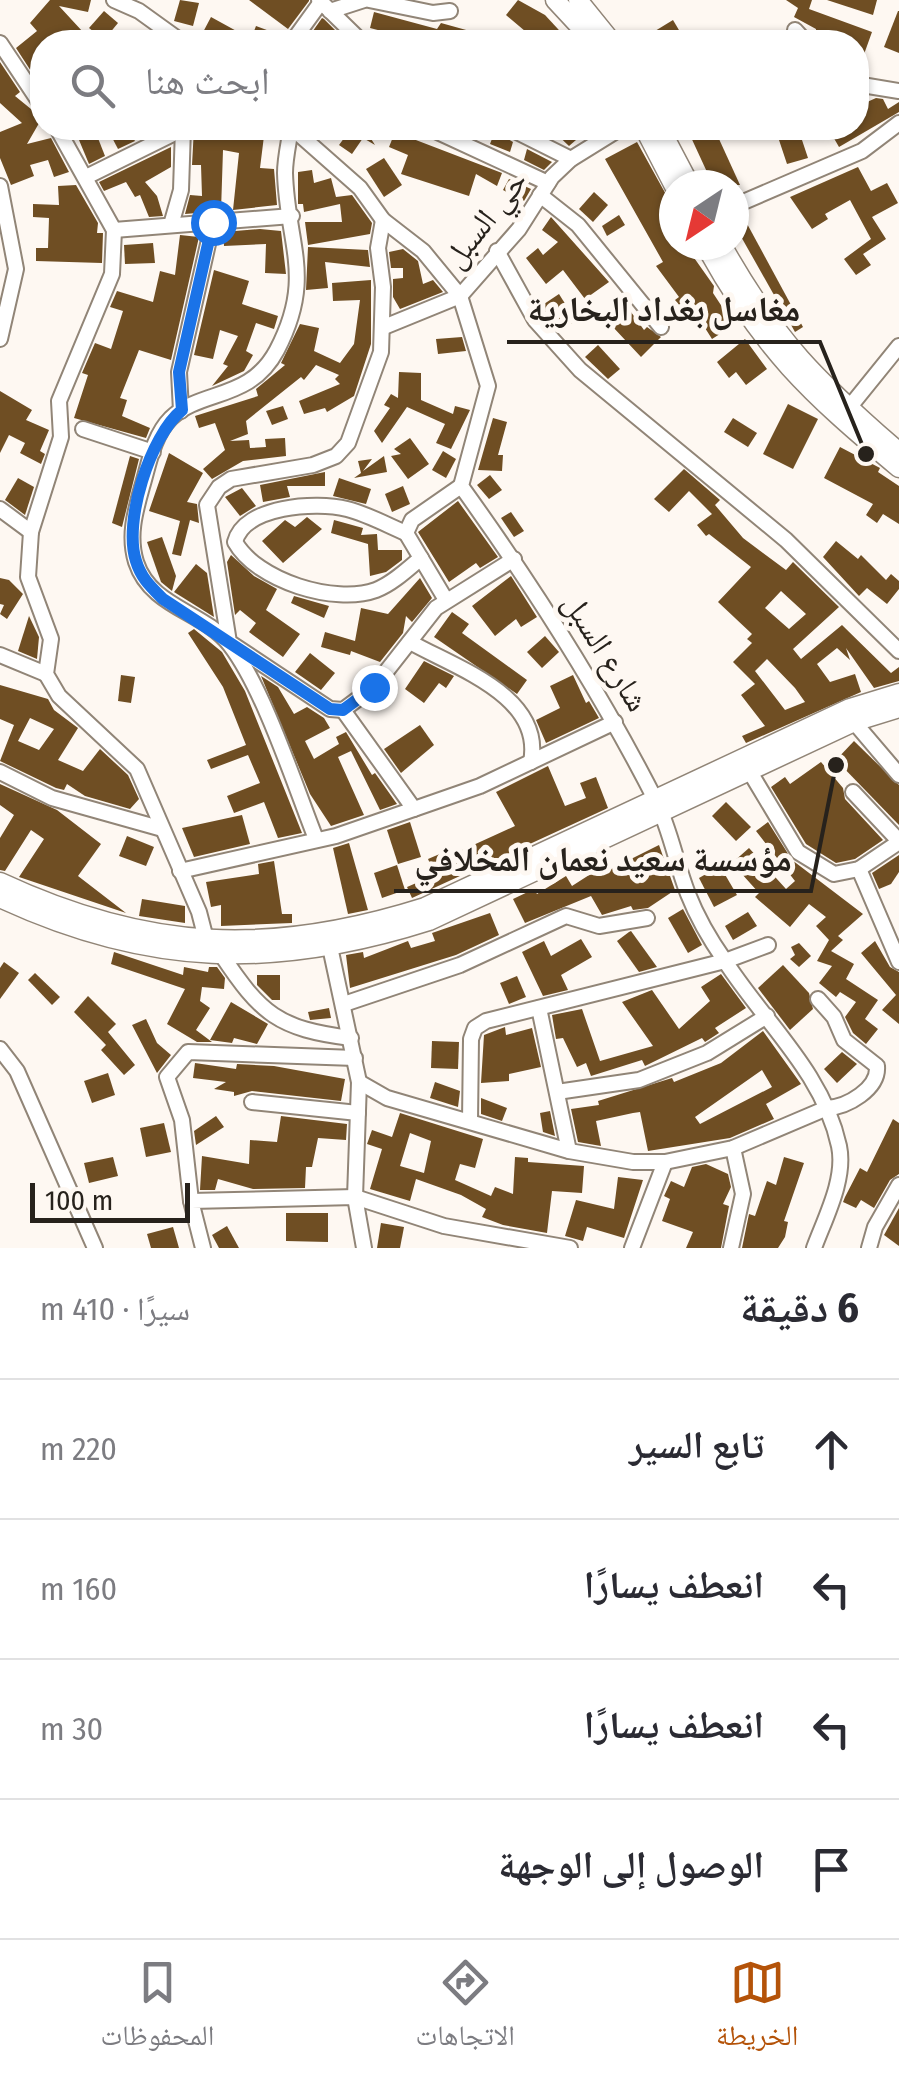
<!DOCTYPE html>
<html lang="ar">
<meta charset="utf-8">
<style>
body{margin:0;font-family:"Fira Sans Condensed","Noto Naskh Arabic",sans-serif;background:#f7f7f7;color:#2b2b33;direction:rtl}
.compass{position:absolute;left:659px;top:170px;width:90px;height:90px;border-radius:50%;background:#fff;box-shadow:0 2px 8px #0004;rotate:215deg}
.scale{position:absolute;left:30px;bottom:25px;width:160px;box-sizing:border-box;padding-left:10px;border:5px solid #27221c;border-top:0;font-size:28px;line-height:35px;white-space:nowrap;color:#27221c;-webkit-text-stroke:8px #fef8f2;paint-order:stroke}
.stop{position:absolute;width:30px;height:30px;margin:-22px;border:8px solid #1a73e8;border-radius:50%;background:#fff}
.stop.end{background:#1a73e8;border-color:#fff;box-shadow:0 2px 10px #0008}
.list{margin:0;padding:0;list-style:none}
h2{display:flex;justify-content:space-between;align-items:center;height:130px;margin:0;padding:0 40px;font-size:42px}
h2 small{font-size:32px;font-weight:400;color:#7c7c81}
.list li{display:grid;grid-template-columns:65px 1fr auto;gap:30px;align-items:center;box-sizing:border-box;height:140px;padding:0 40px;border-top:2px solid #e1e1e2}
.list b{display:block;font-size:38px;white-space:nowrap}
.list em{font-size:32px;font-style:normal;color:#7c7c81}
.icon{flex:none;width:55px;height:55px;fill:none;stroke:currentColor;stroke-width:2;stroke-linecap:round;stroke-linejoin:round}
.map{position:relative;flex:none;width:899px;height:1248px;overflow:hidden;direction:ltr}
.search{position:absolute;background:#fff;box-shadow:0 2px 8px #0004;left:30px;right:30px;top:30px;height:110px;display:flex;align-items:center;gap:25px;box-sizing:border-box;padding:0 35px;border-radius:40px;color:#7c7c81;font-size:38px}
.sheet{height:690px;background:#fff}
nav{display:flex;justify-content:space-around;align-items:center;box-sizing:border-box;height:140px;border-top:2px solid #e1e1e2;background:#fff;font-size:28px;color:#7c7c81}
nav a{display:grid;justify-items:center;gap:5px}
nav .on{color:#b45309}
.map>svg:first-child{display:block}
</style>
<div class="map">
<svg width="899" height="1248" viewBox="0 0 899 1248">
<rect width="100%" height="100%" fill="#fef8f2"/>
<g fill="#6f4e23" fill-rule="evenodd">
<polygon points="50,0 91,0 88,12 59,6 83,32 81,42 42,42 42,88 16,48 37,31 30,23"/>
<polygon points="180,0 199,3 193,26 174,21"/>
<polygon points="249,0 309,0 309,1 288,29"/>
<polygon points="518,0 545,15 570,42 538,42 506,15"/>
<polygon points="786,0 812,0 809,9 872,32 858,71 856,42 816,42 816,29 794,17 798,8"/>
<polygon points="827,0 877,0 873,15"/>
<polygon points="104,11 118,23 104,40 89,28"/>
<polygon points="898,11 899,11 899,53 884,47"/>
<polygon points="374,12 437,29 441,23 477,33 474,42 394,42 397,35 370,28"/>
<polygon points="211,17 251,39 256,26 283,36 282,42 212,42 201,36"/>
<polygon points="322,18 324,19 347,42 308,38"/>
<polygon points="673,20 686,42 637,42"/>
<polygon points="0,62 20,92 15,96 42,118 27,144 51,138 69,172 54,177 48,160 30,165 34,176 11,185 0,158 0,132 22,123 0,103"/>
<polygon points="876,98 883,99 888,109 899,102 899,112 839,147 828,128 856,128 856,107"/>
<polygon points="74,128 94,128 105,156 89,164"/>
<polygon points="107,128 127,128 135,141 118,149"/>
<polygon points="194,128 253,128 249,134 264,136 260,168 274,169 277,205 233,210 239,153 223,150 221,211 185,214 190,195 202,196 201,165 192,165"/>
<polygon points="343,128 372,128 368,134 375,145 363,138 352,154 339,145 350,130"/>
<polygon points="550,128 590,128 569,146"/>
<polygon points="700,128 714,128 740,185 713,185 689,133"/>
<polygon points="798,128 808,158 787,164 777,134"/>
<polygon points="495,131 513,142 510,152 490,144"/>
<polygon points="395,132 502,173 497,186 476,174 469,196 401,174 408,155 389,147"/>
<polygon points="637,142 674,209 667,216 674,226 674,245 685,245 714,286 713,293 734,325 712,339 693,309 687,314 675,300 679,297 656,266 663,262 605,159"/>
<polygon points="171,147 171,167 145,182 157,196 163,216 149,217 140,195 135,197 126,182 104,191 99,182"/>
<polygon points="527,149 552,162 544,170 524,160"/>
<polygon points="384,158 402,185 384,197 366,169"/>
<polygon points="858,167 871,191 887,183 898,203 872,217 886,239 863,254 871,265 856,275 844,259 871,239 850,200 825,214 828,219 812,229 790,197"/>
<polygon points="312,170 314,183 331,178 336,197 352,195 372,223 370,234 308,245 305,222 342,222 340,204 304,212 303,204 298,204 298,172"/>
<polygon points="509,179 531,189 524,201 503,190"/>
<polygon points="76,185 98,223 97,233 103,233 102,263 36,261 36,248 48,248 49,218 33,217 33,204 59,205 58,186"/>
<polygon points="594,192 608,205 593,222 579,209"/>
<polygon points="619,215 625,225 607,236 602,226"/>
<polygon points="551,217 609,282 585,299 563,270 546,284 526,258 538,248 543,255 558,242 542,230"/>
<polygon points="745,220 803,327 795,332 735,226"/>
<polygon points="260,229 281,231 286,274 265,273 266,244 224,246 223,232"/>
<polygon points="180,235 199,237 171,360 139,350 120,398 127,400 122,416 150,428 146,438 74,418 88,375 82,373 95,343 111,349 123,311 110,307 117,291 153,302 160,271 175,275"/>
<polygon points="153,243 155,263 125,264 124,245"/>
<polygon points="308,247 368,250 370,267 325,262 328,288 306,290"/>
<polygon points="403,249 418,261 423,284 433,280 443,292 400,309 393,297 393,279 403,278 403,268 391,268 389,252"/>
<polygon points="214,270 249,281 242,304 278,316 274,329 256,323 246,351 253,355 244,371 212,386 228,366 223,364 238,336 220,330 213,359 194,355"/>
<polygon points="371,280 371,344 354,396 327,412 325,408 304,414 299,401 340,384 335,379 339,375 316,365 304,380 301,377 246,421 248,434 230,441 249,440 250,448 266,447 265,439 285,438 286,456 243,461 212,479 203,469 225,450 215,423 199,428 195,416 258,396 256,389 285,365 281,363 300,324 319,328 314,351 340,363 354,344 360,300 333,301 332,283"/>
<polygon points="559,294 576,321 559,331 541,306"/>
<polygon points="631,312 644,330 647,327 661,337 641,357 612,326"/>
<polygon points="462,337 466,351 438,354 436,339"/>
<polygon points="745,339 767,369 746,385 736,372 729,378 717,362"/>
<polygon points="598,345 620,369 608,379 585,357"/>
<polygon points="399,372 421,373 421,400 453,414 455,406 470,410 451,449 436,443 445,424 407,407 382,443 374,431 390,408 384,405 391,394 398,398"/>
<polygon points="0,391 32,410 26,420 49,430 40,451 45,454 41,464 20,453 25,443 9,435 0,453"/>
<polygon points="788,404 818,419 793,469 763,454"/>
<polygon points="283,406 288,419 272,425 266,411"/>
<polygon points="493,418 507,422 498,455 503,455 502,471 478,470"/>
<polygon points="733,418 757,433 748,447 724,432"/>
<polygon points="410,438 429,464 408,479 391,456 401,454 394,449"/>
<polygon points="840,447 880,468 878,472 899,486 899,524 883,514 877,523 866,515 873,504 824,478"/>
<polygon points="443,451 456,459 446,478 432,470"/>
<polygon points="169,453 203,473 187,502 197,504 199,523 190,520 181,556 172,554 180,521 149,511"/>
<polygon points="130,456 139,459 122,527 112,523"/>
<polygon points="384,456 387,472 354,478 361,473 358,461 372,459 363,471"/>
<path d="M684,469L720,500L715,505L743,538L786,570L793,562L839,607L793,649L801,659L842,625L891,673L899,667V681L874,688L846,648L850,660L837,648L817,664L830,682L855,674L861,692L746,743L742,736L765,726L741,695L755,684L733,662L752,643L747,639L752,634L718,602L751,567L709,534L706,536L697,525L712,514L689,491L669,512L654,499ZM781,591L806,614L789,629L765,608ZM767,659L795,688L805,702L785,710L755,671Z"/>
<polygon points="325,472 325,486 287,486 290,497 263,502 260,485"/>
<polygon points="490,475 502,490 489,499 477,485"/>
<polygon points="18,478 34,487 25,515 5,500"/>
<polygon points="339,478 371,489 366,504 333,496"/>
<polygon points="403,486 410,504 392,512 385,494"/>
<polygon points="242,488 256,506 240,516 225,497"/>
<polygon points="458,501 498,557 480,568 476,563 449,582 418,532"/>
<polygon points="511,512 524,531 514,537 501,518"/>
<polygon points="307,517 322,529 283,563 262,541 285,520 295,527"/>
<polygon points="334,520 363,528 361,535 377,534 378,550 402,550 402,560 386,572 370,576 368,544 331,533"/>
<polygon points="162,537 176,576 172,591 161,582 147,542"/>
<polygon points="836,541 858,559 861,555 886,580 891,574 899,581 899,589 887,604 867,588 859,596 823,557"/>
<polygon points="231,555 254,576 277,589 266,610 300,634 283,657 249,632 256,623 240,610 235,615 227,562"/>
<polygon points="196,564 207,573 214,617 174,592"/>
<polygon points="511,576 537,617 521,627 516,619 495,636 472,606"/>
<polygon points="0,578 9,580 23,594 7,619 0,614 4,605 0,604"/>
<polygon points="420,578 432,598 412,622 406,616 403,633 380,662 351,651 350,655 321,647 325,632 355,641 361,608 388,614"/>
<polygon points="294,596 329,606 324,618 291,603"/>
<polygon points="452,612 469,624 462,633 527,680 517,694 434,637"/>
<polygon points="29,616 39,637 37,659 18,651"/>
<polygon points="194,629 222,652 245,691 302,833 278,838 264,802 234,813 227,796 260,783 248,755 211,769 207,760 246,745 223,687 188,633"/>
<polygon points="545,636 559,652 542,668 527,652"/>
<polygon points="310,653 335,673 321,690 295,672"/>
<polygon points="424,661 454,676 446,688 439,683 424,703 405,689"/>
<polygon points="121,675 135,677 131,703 118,701"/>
<polygon points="573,675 586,703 589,701 599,718 546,743 536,720 560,708 550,686"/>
<polygon points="261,676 278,687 294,714 307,707 324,718 330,728 305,741 314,759 339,744 336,737 346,732 372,775 375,773 397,804 380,810 351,751 338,757 364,815 331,826 310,794"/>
<path d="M0,685L48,699L54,710L78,728L58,760L83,771L100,749L128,775L139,799L130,809L85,796L67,784L64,790L56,788L0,761L14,725L0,719ZM30,718L54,729L39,750L18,741Z"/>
<polygon points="420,725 434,745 401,773 384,749"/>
<polygon points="854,741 899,785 899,825 836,760"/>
<polygon points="821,762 843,788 845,799 883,840 855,859 836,863 806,844 771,787 785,777 790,784"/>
<polygon points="548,766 565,806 586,798 580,783 596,777 608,808 412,898 407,887 435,875 428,859 456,847 458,852 515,826 496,792"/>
<polygon points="0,784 57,810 101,844 78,876 126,913 19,877 44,839 31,830 5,871 0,870 0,838 14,815 0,805"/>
<polygon points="726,802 751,827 736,841 712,816"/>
<polygon points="242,815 250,844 194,857 182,828"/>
<polygon points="410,822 421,857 398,864 387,830"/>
<polygon points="768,822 792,860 863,914 838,936 843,940 831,951 854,964 846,979 878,1000 865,1019 878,1029 866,1044 853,1033 845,1017 856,1002 840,992 836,997 819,983 832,966 817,961 829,940 816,926 826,917 809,904 790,927 755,897 759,893 732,863 749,848 786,889 795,881 756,831"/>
<polygon points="127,836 154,847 146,866 119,856"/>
<polygon points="349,843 368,910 348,914 333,848"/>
<polygon points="659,845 675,890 648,908 633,910 631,906 602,915 591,896 525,923 513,899 534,889 537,894 566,876 572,886 600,868 603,873"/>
<polygon points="899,855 899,872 891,884 879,889 872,873"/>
<polygon points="274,861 282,914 292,914 292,923 221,926 221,905 211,907 206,882 259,874 258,864"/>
<polygon points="397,865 405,890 382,898 374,873"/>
<polygon points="720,866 737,895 714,907 699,878"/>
<polygon points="142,899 185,906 185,923 139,916"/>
<polygon points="683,909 702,945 688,953 668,918"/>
<polygon points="748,912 757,926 733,940 725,926"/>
<polygon points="490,913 499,935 456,955 350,988 346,955 363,952 364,958 408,941 411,948 435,941 432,933"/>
<polygon points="629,932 631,931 657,967 639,972 617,941"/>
<polygon points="581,939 592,957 561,975 568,990 543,996 522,952 544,941 551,956"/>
<polygon points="875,941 890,967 899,972 899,1024 882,1010 896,995 861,953"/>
<polygon points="799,943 811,956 799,967 790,959 795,955 791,947"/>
<polygon points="114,952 183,975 184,967 208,972 209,967 217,967 225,978 224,989 202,987 200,1001 210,1008 196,1030 212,1042 197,1042 167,1024 185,989 111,964"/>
<polygon points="4,962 19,973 0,999 0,968"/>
<polygon points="783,965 809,993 813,1009 790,1030 758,988"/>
<polygon points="35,973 60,997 52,1005 28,980"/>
<polygon points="721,974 746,1008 715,1028 719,1033 705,1042 702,1038 645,1066 642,1060 591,1076 586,1063 577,1067 563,1038 556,1039 552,1015 582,1009 600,1061 653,1046 622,1002 652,990 679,1029 710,1001 701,987"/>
<polygon points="257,975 280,975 280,1000 272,1000 257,985"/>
<polygon points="517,976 526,997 509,1004 500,983"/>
<polygon points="88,996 116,1024 108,1032 135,1065 124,1075 101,1050 106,1045 74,1012"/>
<polygon points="231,1002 268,1024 257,1044 234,1038 232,1043 210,1040"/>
<polygon points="329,1008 331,1018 310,1020 308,1012"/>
<polygon points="146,1019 157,1043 171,1055 157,1073 132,1025"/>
<polygon points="505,1027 506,1035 532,1028 541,1067 509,1074 509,1081 481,1083 484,1035"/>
<path d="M763,1031L801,1084L766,1104L774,1119L730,1138L648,1151L640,1112L633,1113L596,1121L601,1146L578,1142L571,1109L599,1105L598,1101L672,1078L674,1082L721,1063ZM762,1070L772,1087L700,1124L695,1117Z"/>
<polygon points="432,1041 459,1042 458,1069 431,1068"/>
<polygon points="842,1052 857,1064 837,1083 824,1069"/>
<polygon points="195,1063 236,1069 237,1064 274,1066 345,1079 341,1101 252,1091 234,1096 234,1092 214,1089 226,1082 193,1078"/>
<polygon points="108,1073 115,1095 92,1103 84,1081"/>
<polygon points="435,1082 460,1091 458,1107 430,1098"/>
<polygon points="481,1098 507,1108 502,1121 481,1114"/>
<polygon points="550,1111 555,1136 543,1132 540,1113"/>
<path d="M400,1113L483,1139L475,1168L460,1164L455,1180L491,1196L495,1187L513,1194L515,1157L528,1158V1162L584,1166L582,1193L552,1191L547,1233L503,1225L482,1217L486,1209L461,1195L416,1179L410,1201L370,1189L382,1149L367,1144L372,1130L392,1137ZM410,1133L431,1141L424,1173L400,1166Z"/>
<polygon points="216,1116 224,1127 196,1145 194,1131"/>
<polygon points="281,1116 347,1124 346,1140 318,1138 312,1167 306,1167 305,1188 253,1189 218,1179 215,1190 200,1190 202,1156 249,1164 250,1140 277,1142"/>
<polygon points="893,1119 899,1123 899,1174 890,1180 874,1208 861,1200 856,1208 843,1202 845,1197 860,1168 867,1172"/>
<polygon points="164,1123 171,1152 146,1157 140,1128"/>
<polygon points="113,1157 118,1176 89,1183 84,1163"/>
<polygon points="784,1157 804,1163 784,1221 788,1222 785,1237 778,1248 742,1248 749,1214 755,1216 767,1181 776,1185"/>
<polygon points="706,1164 728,1174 731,1187 723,1204 729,1206 721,1248 686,1248 693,1232 662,1221 670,1199 664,1196 671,1181 684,1187 692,1167"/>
<polygon points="618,1177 643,1180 624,1238 587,1227 583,1241 565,1236 576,1200 614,1209"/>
<polygon points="899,1208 899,1246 884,1235"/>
<polygon points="286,1213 328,1213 328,1242 286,1241"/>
<polygon points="381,1223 404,1227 400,1248 377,1248"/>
<polygon points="227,1226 239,1248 219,1248 212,1235"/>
<polygon points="173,1227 179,1248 151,1248 147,1234"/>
</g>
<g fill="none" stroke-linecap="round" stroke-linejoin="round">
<defs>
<g id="minor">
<polyline points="114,0 139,11 182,42"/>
<polyline points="319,0 362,42"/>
<polyline points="369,0 433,13 450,11"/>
<polyline points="330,11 364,0"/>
<polyline points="795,30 806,42"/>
<polyline points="292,42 321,2"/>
<polyline points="0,43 42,106"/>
<polyline points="856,84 899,91"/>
<polyline points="57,128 114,230 112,274 59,401 61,437 31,532 28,577 51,639 46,674 59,696 137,769 199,912 206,939"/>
<path d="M291,128C289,142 285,158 285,173C287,245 315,277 277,350C250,401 202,389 171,418C153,436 149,464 142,487C135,512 128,536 136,562C151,608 204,611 230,645C264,689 295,786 316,839"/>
<path d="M292,128L360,188L383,220L423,251L460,296L488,386L461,486C533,586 600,691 656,801C671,831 676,864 688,894C697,917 711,941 725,961C764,1022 823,1072 839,1146C846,1179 825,1218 814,1248"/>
<polyline points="429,128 548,183"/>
<polyline points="509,128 571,159"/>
<polyline points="86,177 183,129"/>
<polyline points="0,186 16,269 0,339"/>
<polyline points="540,195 578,225 661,327"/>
<polyline points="734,206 862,151 899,123"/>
<polyline points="383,220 378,248 383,287 381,352 348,443 336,456 313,465 231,479 219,487 207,505 229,642 330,709 343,710 374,687 436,608 514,559"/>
<polyline points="171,225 181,190 183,128"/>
<polyline points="114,230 292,216"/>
<polyline points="497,251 535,320 580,370 786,540 899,651"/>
<polyline points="384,327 460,296 519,229 552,177 571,159 621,128"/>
<polyline points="848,409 899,346"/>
<polyline points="181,411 179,372 213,222"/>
<polyline points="83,429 153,452"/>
<polyline points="0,509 31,532"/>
<path d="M406,533C387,525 367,514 347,509C316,501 244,506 235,542C257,581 335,605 376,590C392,584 408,569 421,558"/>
<polyline points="446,600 406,533 412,520 461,486"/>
<path d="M410,642C456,668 544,696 531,762"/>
<polyline points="0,655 46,674"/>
<polyline points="854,722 899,775"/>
<polyline points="0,772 52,798 159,828"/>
<polyline points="750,772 798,852 834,874 859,869 899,842"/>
<polyline points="853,792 899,841"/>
<polyline points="414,809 480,786 615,722"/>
<polyline points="859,869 899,962"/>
<polyline points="180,871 336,836 414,809 343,710"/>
<polyline points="330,947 359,1082 355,1197 364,1248"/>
<path d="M221,954C261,1014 278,1029 351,1038"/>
<polyline points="344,1004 460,965 566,916 599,926 647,918"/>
<polyline points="539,1008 569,1151"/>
<polyline points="0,1049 17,1071 95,1248"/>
<path d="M359,1082L387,1098L569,1151L633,1162H665L733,1148L827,1108C847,1107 879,1089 877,1066L844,1040L834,1017L818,999"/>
<polyline points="557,1092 639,1080 707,1053 767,1016"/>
<polyline points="252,1102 358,1113"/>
<polyline points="470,1121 471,1039 475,1028 486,1021 725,961 768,945"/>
<polyline points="191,1201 182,1120 167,1077 188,1052 355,1058"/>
<polyline points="203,1248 191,1201 355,1197 444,1226 570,1248"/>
<polyline points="632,1248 665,1162"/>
<polyline points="731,1248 743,1194 733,1148"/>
<polyline points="869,1248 875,1227 899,1185"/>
</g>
<g id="major">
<polyline points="555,0 594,42"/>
<polyline points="578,0 612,42"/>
<polyline points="644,128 674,186"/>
<polyline points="660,128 690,185"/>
<path d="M705,245C762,349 809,393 899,468"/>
<path d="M722,245C775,340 818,382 899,452"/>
<path d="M0,882C148,951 270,956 425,907L850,708L899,693"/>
<path d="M0,898C148,967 275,970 429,921L854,722L899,708"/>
</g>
</defs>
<use href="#minor" stroke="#918577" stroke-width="18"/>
<use href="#major" stroke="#918577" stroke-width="21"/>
<use href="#minor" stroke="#fff" stroke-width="14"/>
<use href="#major" stroke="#fff" stroke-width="18"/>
</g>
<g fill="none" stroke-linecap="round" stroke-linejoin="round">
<path stroke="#1a73e8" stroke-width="12" d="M213,222L179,372L182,410C150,436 123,522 136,561C141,578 151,587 163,599L330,709L343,710L374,687"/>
</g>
<g text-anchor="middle" stroke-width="10" stroke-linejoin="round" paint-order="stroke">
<g font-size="32" fill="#27221c" stroke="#fef8f2">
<text transform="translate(485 219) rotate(-52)" y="11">حي السبل</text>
<text transform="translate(606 652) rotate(58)" y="11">شارع السبل</text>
</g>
</g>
<path fill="none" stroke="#27221c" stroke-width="4" d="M866 454L820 342H507M836 765L811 891H394"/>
<g fill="#27221c" stroke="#fef8f2" stroke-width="4">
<circle cx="866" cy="454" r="10"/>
<circle cx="836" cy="765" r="10"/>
</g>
<g font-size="35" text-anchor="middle" font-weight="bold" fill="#27221c" stroke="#fef8f2" stroke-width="10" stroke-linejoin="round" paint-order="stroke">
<text x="664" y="321">مغاسل بغداد البخارية</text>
<text x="603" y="871">مؤسسة سعيد نعمان المخلافي</text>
</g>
</svg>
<svg class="compass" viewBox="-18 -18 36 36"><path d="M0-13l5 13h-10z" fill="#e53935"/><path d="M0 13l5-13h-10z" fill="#7c7c81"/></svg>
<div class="scale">100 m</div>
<div class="stop" style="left:213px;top:222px"></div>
<div class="stop end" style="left:374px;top:687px"></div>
<div class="search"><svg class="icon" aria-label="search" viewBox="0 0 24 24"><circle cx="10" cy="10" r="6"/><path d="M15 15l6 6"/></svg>ابحث هنا</div>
</div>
<section class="sheet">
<h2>6 دقيقة<small>سيرًا · 410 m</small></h2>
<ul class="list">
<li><svg class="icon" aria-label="ahead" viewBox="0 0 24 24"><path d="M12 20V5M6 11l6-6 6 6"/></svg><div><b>تابع السير</b></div><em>220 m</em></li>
<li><svg class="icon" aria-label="left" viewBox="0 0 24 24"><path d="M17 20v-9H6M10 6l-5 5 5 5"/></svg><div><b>انعطف يسارًا</b></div><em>160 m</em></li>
<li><svg class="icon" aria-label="left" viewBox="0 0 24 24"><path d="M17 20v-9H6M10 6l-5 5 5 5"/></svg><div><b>انعطف يسارًا</b></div><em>30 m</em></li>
<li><svg class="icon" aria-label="arrive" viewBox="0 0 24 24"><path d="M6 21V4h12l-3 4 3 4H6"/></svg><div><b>الوصول إلى الوجهة</b></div></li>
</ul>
</section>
<nav>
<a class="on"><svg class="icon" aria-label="map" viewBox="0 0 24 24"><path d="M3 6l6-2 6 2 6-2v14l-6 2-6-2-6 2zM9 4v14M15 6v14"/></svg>الخريطة</a>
<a><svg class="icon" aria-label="directions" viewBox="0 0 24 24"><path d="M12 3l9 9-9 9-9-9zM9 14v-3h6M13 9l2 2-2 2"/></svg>الاتجاهات</a>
<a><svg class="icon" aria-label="saved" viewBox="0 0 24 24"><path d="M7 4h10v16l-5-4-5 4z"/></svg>المحفوظات</a>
</nav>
